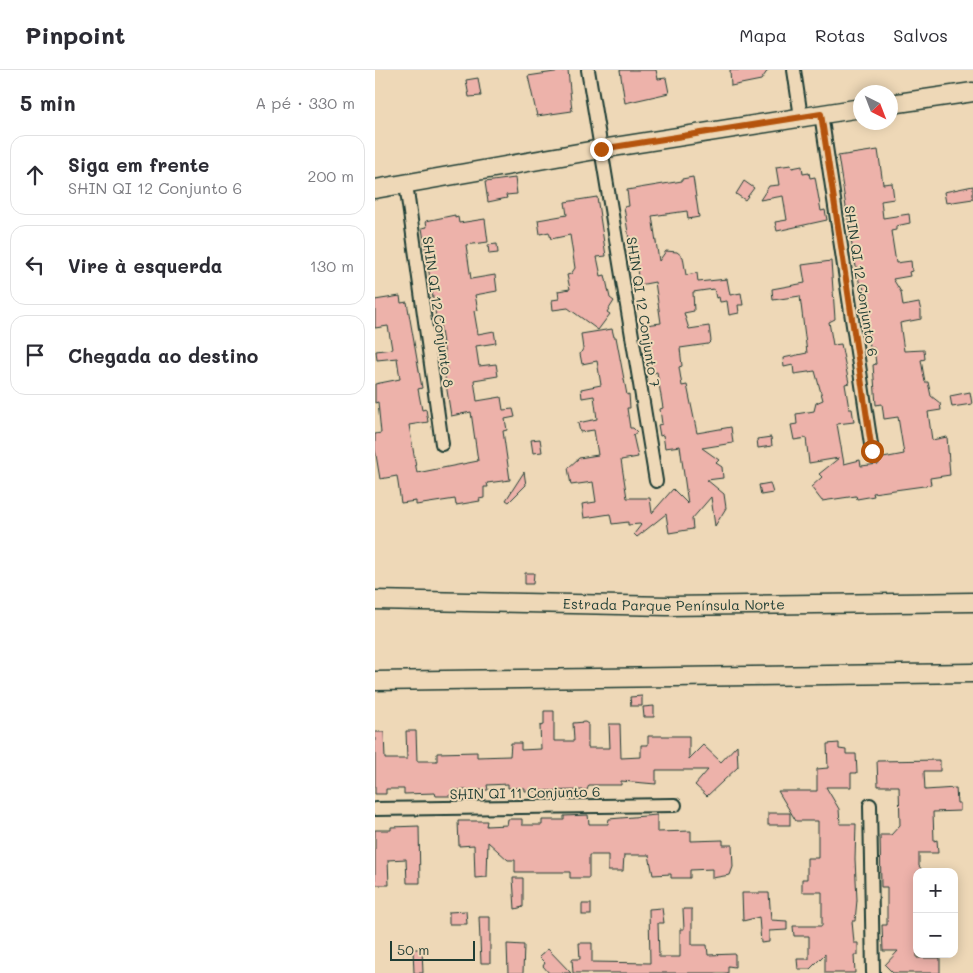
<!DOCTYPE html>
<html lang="pt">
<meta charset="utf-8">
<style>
body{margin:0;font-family:Mali,sans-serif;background:#f2f2f3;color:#2b2b33}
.controls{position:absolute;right:15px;bottom:15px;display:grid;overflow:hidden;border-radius:10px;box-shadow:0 2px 12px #0003}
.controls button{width:45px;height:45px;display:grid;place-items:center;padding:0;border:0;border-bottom:1px solid #e1e1e2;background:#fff;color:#2b2b33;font:25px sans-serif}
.compass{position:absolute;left:478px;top:15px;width:45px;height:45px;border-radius:50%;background:#fff;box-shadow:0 2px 12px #0003;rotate:138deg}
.scale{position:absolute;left:15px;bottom:12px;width:85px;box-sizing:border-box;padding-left:5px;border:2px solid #1f3d34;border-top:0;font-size:14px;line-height:18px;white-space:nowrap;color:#1f3d34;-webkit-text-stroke:4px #eed8b7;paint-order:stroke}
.stop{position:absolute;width:15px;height:15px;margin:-11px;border:4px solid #b45309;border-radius:50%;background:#fff}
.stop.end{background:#b45309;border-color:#fff;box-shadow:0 1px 5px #0008}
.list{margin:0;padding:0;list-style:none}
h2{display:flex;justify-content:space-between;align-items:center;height:65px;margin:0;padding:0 20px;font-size:21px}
h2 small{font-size:16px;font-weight:400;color:#7c7c81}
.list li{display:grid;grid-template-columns:32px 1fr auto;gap:15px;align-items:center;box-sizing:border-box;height:80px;margin:0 10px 10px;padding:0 10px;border:1px solid #e1e1e2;border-radius:15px}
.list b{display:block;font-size:19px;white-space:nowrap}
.list p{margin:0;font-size:16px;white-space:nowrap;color:#7c7c81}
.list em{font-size:16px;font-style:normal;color:#7c7c81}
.icon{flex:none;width:28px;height:28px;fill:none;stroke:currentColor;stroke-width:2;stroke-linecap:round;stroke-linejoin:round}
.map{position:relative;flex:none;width:598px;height:903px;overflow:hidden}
header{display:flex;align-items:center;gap:30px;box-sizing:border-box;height:70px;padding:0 25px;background:#fff;border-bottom:1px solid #e1e1e2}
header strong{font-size:24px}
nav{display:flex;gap:28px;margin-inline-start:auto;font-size:18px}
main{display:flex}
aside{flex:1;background:#fff}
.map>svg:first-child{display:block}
</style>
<header>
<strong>Pinpoint</strong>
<nav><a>Mapa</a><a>Rotas</a><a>Salvos</a></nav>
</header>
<main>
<aside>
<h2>5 min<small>A pé · 330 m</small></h2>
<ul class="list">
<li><svg class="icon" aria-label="ahead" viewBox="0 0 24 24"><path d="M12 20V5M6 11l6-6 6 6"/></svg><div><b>Siga em frente</b><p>SHIN QI 12 Conjunto 6</p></div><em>200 m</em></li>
<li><svg class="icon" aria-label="left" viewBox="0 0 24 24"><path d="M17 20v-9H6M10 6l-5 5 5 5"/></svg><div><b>Vire à esquerda</b></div><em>130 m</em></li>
<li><svg class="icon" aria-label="arrive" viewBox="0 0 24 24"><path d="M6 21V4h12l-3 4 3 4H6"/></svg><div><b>Chegada ao destino</b></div></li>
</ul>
</aside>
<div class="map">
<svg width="598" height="903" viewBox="0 0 598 903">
<rect width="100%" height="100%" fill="#eed8b7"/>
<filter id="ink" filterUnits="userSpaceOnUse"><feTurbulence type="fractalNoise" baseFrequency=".02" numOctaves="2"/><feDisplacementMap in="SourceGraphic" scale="10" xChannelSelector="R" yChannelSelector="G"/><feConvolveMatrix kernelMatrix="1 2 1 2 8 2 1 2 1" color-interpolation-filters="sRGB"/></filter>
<g filter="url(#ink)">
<g fill="#edb2aa" stroke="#1f3d34">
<polygon points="193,0 197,41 162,46 153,6"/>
<polygon points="245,0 281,0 283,9 291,8 294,23 250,33"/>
<polygon points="355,0 393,0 386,10 356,16"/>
<polygon points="103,8 106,26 94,27 91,10"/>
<polygon points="503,80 508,114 517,113 519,129 506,131 508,148 534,144 535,153 521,156 521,160 516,161 521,193 536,191 537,201 534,202 535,206 518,209 526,222 528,236 544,233 546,241 546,249 525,253 529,281 549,280 550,289 546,290 550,312 553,312 556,326 565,333 566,340 553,342 557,370 572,367 575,405 555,408 556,415 498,423 499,426 482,429 481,426 447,431 436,417 447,407 444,404 464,388 434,393 431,368 419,370 416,355 422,354 421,344 439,341 441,333 448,330 440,301 419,304 418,295 409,297 408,288 432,283 425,226 398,230 397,219 430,213 427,195 456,191 460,249 454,252 458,275 466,274 474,313 470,314 474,339 477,339 479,352 462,354 469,394 485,390 486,396 504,394 503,389 529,384 523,347 509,349 507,334 501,335 498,295 501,294 499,278 495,278 490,226 488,216 485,216 478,182 463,86"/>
<polygon points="416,95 417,98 427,96 428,104 434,103 435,108 440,107 446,141 450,140 452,150 402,161 400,152 412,150 408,126 385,130 394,116 404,115 401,97"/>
<polygon points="318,107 324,147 313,149 312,141 277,146 284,191 291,181 302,182 308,187 311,205 322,203 323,212 352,209 355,225 366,223 368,235 363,235 364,243 354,245 352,231 345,232 344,227 341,228 339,219 318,222 319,241 309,243 314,259 334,256 336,271 333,274 305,278 307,296 304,297 307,316 312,315 322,363 356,357 358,373 327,378 344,390 341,393 347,397 348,408 332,410 349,424 351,438 340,456 336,427 317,449 318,459 294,463 291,444 262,467 259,464 266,455 265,454 253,455 253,452 237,454 235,444 209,448 207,434 221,432 218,412 196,415 193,398 204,388 223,385 219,360 205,362 203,353 222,349 219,326 207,328 206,319 226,315 222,291 207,294 205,284 208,279 206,264 237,259 239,267 241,267 252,325 254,324 255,338 252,338 255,358 258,358 262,362 258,365 263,387 246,390 252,428 275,428 277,443 298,419 313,434 305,376 290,378 288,365 285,366 283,355 287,354 285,339 288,338 282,302 278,303 275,283 272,284 269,264 272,263 271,255 286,253 280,212 264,215 260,181 256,182 249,137 254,136 252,120 307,111 307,109"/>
<polygon points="140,108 142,124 131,125 132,128 113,132 110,112"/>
<polygon points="369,111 379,118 370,130 361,124"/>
<polygon points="598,116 598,129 571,133 569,122"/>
<polygon points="222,127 231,186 222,187 226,206 230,205 235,228 239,231 232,242 235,244 223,260 193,238 178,240 177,230 184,229 183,221 195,219 192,205 196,204 200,198 195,165 176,169 174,162 165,164 163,150 192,145 190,132"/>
<polygon points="80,145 80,148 83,147 84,153 110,149 113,172 91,175 96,209 120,205 122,221 100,225 103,240 99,241 103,264 119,261 121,273 101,276 104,296 121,294 123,306 99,310 102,331 126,327 128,340 138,339 140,347 130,349 132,360 128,361 135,410 112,413 113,417 109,417 109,428 104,429 105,431 81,435 80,429 41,435 41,431 26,433 22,406 5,409 0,379 0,364 6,363 3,332 0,333 0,314 25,309 22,288 2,290 1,281 17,279 13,256 0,258 0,230 25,226 26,233 32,232 47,318 43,319 47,340 51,339 53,352 34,355 42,403 103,391 96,342 76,346 69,301 72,300 64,247 61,247 47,158 52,157 51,151"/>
<polygon points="122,174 123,183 114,184 113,175"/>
<polygon points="595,322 597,334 577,337 575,326"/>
<polygon points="396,367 397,376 383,378 382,369"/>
<polygon points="165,369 167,382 158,383 156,370"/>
<polygon points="149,402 151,415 134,432 131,430"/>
<polygon points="395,413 398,423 386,425 384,415"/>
<polygon points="150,503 159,503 158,514 150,514"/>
<polygon points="267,626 267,636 256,636 255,627"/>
<polygon points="279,636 279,647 269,647 268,637"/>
<polygon points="169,641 179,641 179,671 199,671 198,653 210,652 213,654 213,678 235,678 234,654 245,654 246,688 266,687 266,675 273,675 273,666 314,666 314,689 328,675 346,692 362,675 363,697 332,726 320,715 333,700 281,700 281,714 246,711 246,715 214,715 212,720 150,721 150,718 133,718 133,714 112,715 113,720 77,720 76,726 61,726 60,723 29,724 29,719 11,719 11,724 0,724 0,662 9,662 10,689 32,689 31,661 41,661 42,691 62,691 62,683 102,682 102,687 135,686 136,673 146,673 146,680 166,679 165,656 169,655"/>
<polygon points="464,673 464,679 471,680 471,684 481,684 482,703 476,703 476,717 451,717 464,739 465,754 481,754 480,789 482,830 480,851 477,851 479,873 483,873 483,885 479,885 480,903 450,903 450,884 435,899 423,899 422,889 434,889 434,866 419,866 418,856 447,856 447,822 427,822 427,809 432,809 432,788 443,788 443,751 421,751 403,721 442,721 442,699 453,698 452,674"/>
<polygon points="565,690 565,701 549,701 550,720 581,718 582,733 585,733 585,741 558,742 559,771 562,770 563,783 544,783 544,796 547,800 542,802 542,888 565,888 565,903 518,903 510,895 523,881 508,881 507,855 512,855 512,817 506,817 505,765 516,765 525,755 524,716 503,716 502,691"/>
<rect x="393" y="743" width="22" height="12"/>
<polygon points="213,745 214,754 233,754 234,749 282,745 282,762 316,761 316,771 348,770 348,775 357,775 358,797 355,805 337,808 337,799 315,800 315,808 296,808 296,804 278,805 274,785 249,785 248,801 233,801 233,785 214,785 214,808 195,808 195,802 140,802 140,790 133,790 113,772 112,807 100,808 99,775 84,776 83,751 112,751 111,756 132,755 133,749 147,749 147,755 167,755 167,750 189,750 189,746"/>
<polygon points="44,756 45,813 32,813 31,789 13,790 14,815 0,815 0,760 16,760 16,757"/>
<polygon points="138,808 148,808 148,837 140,839"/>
<polygon points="367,823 394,823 396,850 412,851 412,860 394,861 394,872 386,873 384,847 368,851"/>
<rect x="207" y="834" width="9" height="11"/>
<polygon points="287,838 289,853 283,853 284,887 305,887 305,859 309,859 308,839 317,839 317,875 332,875 333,885 360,884 360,897 353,896 353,903 198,903 197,889 205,889 204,873 217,873 217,892 275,893 274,839"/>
<polygon points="91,841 92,854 74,854 74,842"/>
<polygon points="104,847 115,847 115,893 106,893"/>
<polygon points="132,874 149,875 148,903 133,903"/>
<polygon points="38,879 47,879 48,903 39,903"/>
<polygon points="173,879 196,903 174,903 168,896 170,893 164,887"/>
</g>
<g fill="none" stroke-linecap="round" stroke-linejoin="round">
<defs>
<g id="street">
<polyline points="213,0 281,411"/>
<polyline points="419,0 426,47"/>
<polyline points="446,44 497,381"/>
<polyline points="31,114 67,374"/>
<polyline points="495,735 498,903"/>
<polyline points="0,739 300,735"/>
</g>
<g id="secondary">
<polyline points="516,34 598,22"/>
<polyline points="0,119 226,79 486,38"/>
<path id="s1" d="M0,530L292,536L598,532"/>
<polyline points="0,611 598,603"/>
</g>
</defs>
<use href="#street" stroke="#1f3d34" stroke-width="16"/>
<use href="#secondary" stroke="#1f3d34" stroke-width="21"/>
<use href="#street" stroke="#eed8b7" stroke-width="12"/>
<use href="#secondary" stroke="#eed8b7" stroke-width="18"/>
</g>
</g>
<g fill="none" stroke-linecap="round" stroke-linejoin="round" filter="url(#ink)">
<polyline stroke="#b45309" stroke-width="6" points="226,79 446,44 497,381"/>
</g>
<g text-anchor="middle" stroke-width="4" stroke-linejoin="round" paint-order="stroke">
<g font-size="14" fill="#1f3d34" stroke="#eed8b7">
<text transform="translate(486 211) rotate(81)" y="5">SHIN QI 12 Conjunto 6</text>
<text transform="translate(63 242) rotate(82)" y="5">SHIN QI 12 Conjunto 8</text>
<text transform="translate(268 242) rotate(81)" y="5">SHIN QI 12 Conjunto 7</text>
<text dy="5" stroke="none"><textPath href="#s1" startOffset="299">Estrada Parque Península Norte</textPath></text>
<text transform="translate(150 723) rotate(-1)" y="5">SHIN QI 11 Conjunto 6</text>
</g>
</g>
</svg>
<div class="controls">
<button>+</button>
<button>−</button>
</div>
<svg class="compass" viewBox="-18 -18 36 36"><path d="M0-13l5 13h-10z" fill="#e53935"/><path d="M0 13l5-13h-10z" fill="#7c7c81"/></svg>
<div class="scale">50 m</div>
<div class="stop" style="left:497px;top:381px"></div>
<div class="stop end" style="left:226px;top:79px"></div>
</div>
</main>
